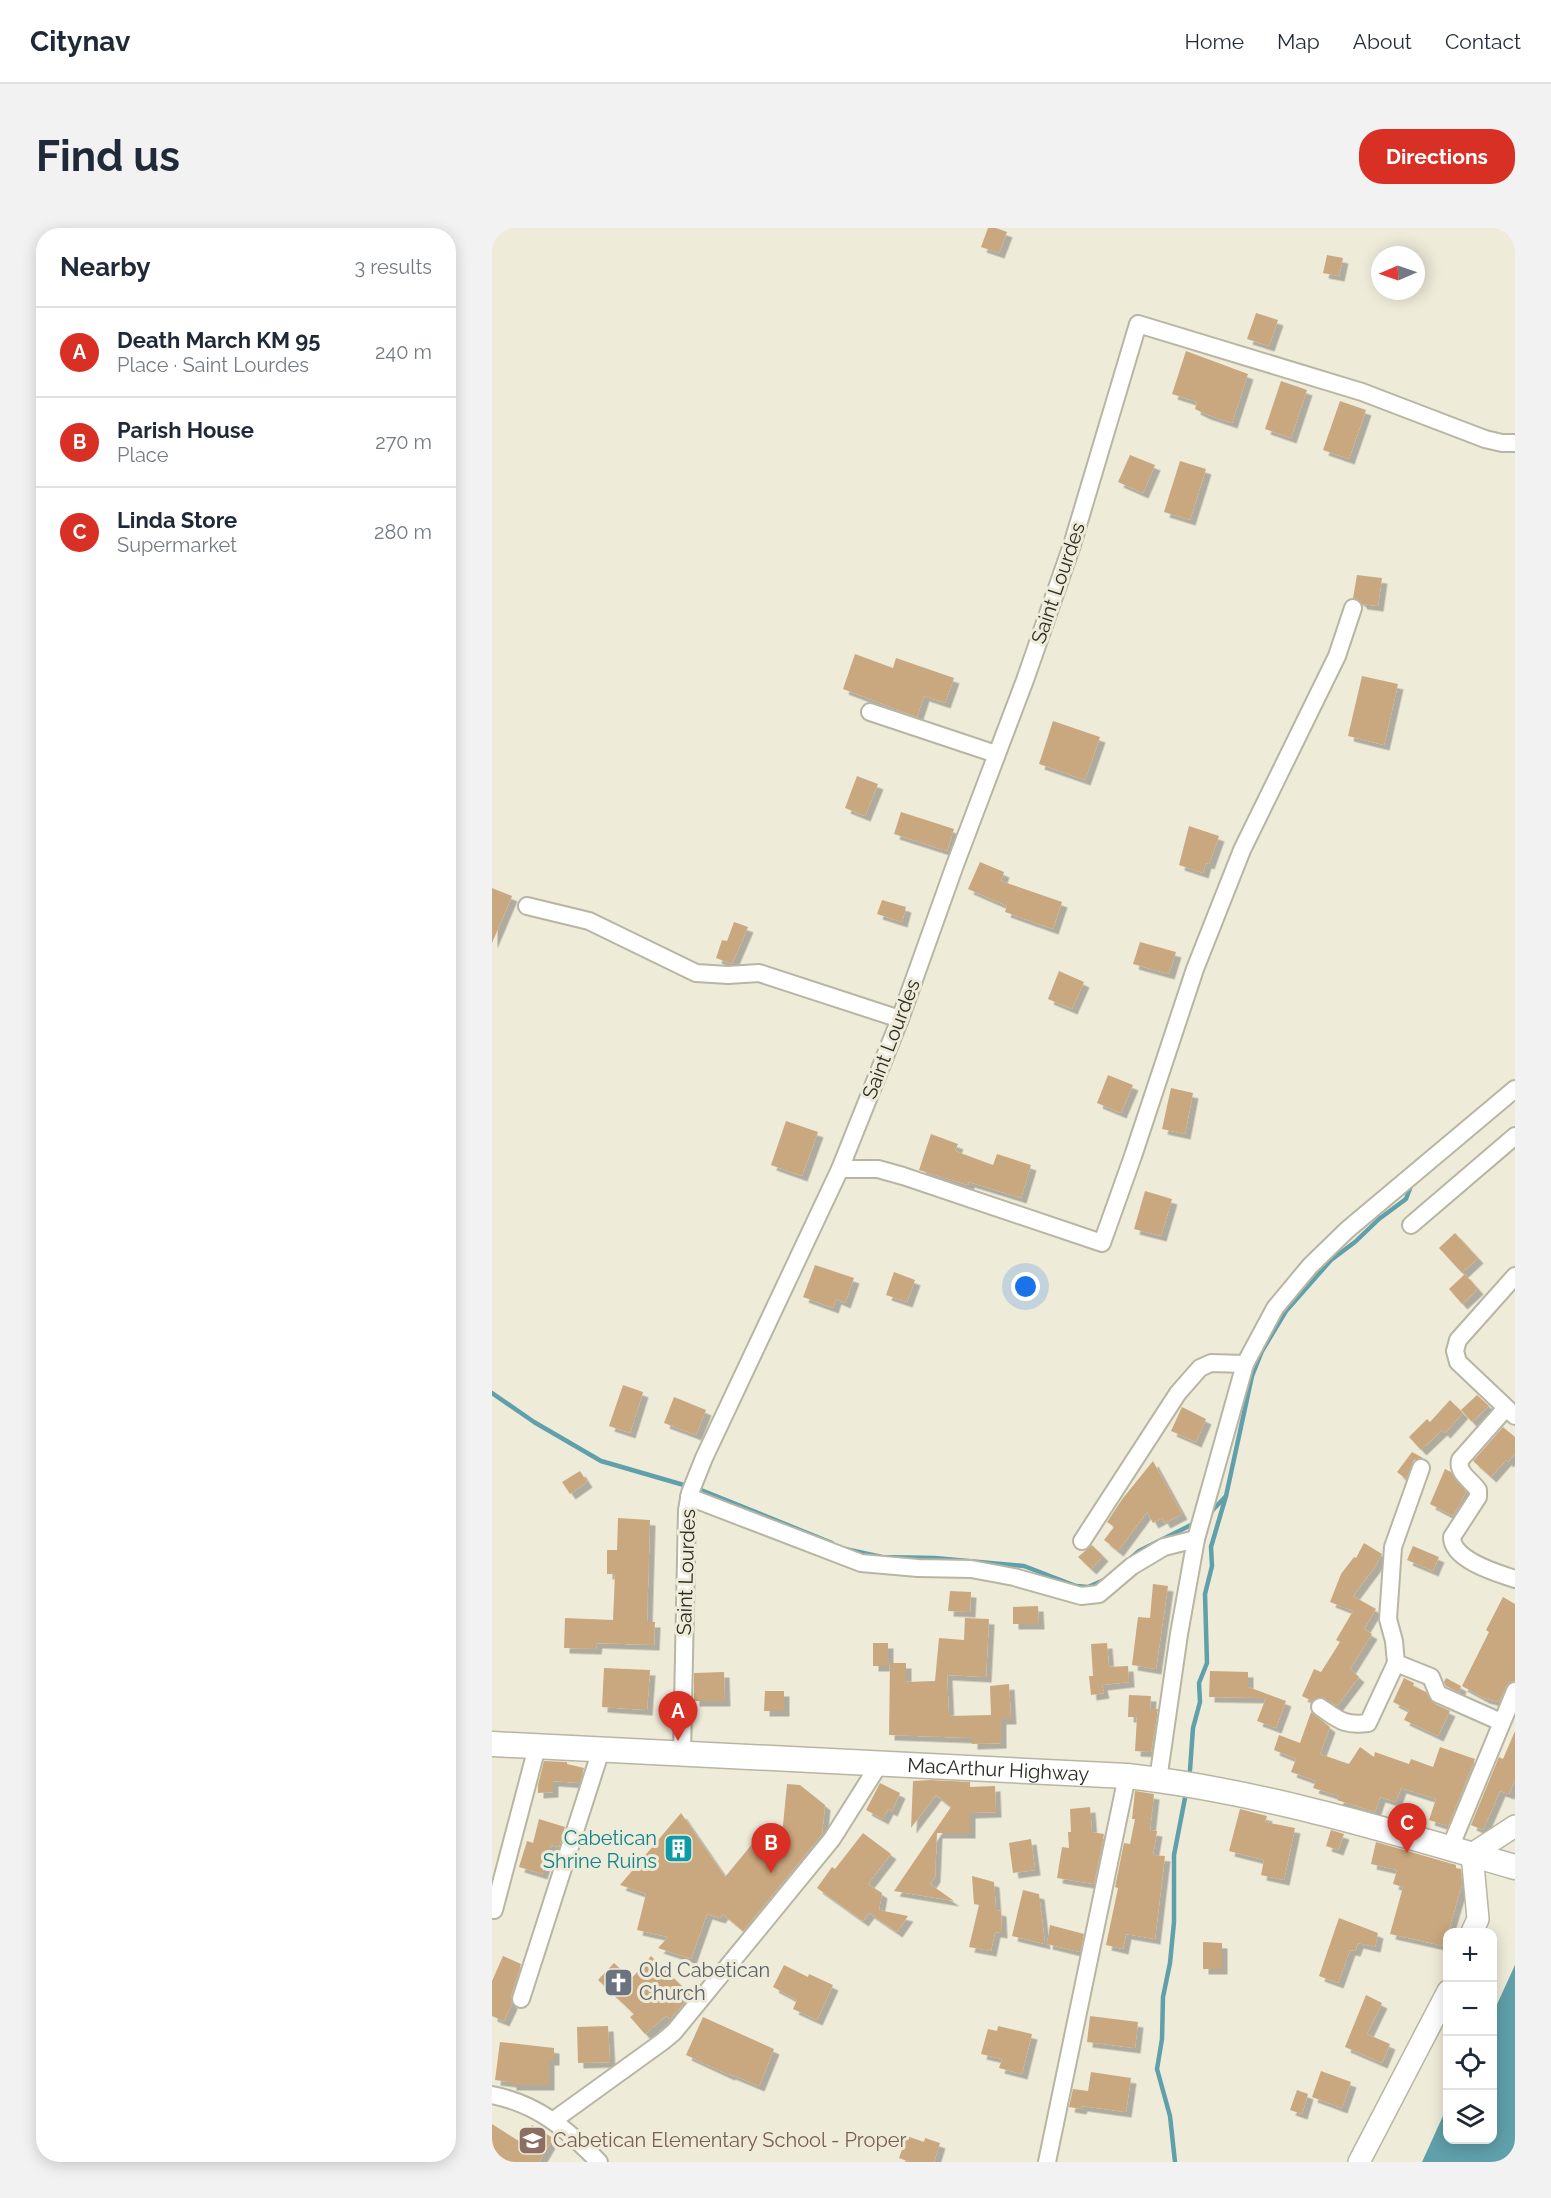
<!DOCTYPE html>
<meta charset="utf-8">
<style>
body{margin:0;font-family:Raleway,sans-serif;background:#f2f2f3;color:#1f2937}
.controls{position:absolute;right:18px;bottom:18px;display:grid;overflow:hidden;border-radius:12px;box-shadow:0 3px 15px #0003}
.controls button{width:54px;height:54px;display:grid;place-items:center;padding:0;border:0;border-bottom:2px solid #e0e1e3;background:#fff;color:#1f2937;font:30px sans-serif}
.compass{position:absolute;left:879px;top:18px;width:54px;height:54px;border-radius:50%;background:#fff;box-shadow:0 3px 15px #0003;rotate:268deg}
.you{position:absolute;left:534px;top:1059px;width:21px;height:21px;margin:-15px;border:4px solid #fff;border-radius:50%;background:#1a73e8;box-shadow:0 0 0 9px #1a73e833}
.badge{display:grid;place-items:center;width:39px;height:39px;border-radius:50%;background:#d93025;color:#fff;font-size:20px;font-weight:700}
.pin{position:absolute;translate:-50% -50px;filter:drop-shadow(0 2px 3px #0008)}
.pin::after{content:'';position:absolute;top:32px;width:21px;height:18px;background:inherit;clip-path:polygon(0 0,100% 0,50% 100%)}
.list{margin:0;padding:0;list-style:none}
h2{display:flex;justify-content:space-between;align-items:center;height:78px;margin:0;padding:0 24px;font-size:26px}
h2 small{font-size:20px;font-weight:400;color:#747a83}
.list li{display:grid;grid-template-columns:39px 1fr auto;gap:18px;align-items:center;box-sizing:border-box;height:90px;padding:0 24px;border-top:2px solid #e0e1e3}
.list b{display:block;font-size:22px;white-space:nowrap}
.list p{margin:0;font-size:20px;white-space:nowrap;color:#747a83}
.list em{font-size:20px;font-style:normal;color:#747a83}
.icon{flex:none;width:33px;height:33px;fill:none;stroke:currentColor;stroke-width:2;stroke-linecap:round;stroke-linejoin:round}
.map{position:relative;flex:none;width:1023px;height:1934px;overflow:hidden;border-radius:24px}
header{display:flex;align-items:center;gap:36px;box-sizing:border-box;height:84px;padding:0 30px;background:#fff;border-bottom:2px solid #e0e1e3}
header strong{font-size:28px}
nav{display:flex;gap:33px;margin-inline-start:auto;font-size:21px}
.intro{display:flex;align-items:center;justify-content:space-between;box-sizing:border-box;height:144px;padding:0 36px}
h1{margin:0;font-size:42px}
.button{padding:15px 27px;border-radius:24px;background:#d93025;color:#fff;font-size:21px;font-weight:700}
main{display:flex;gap:36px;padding:0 36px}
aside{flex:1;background:#fff;border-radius:24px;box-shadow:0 3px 15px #0003}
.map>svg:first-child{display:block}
</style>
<header>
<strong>Citynav</strong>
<nav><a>Home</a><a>Map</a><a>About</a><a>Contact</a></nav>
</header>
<div class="intro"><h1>Find us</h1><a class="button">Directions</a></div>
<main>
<aside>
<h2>Nearby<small>3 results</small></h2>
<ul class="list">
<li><span class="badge">A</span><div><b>Death March KM 95</b><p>Place · Saint Lourdes</p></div><em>240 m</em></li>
<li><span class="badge">B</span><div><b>Parish House</b><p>Place</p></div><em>270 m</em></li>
<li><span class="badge">C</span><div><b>Linda Store</b><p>Supermarket</p></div><em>280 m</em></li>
</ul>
</aside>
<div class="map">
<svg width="1023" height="1934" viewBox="0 0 1023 1934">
<defs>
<filter id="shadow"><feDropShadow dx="5.5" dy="5.5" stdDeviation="0" flood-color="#0004"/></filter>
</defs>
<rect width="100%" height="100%" fill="#efebd9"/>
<polygon fill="#5fa0ab" points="1023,1737 1023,1934 930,1934 955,1879 956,1912 1000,1912 1001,1785"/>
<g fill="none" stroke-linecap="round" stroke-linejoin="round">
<g stroke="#5fa0ab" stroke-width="4.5">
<polyline points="0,1165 42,1194 109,1233 209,1262 340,1315"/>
<polyline points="717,1286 734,1268"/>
<polyline points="353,1321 390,1329 443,1330 532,1338 584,1358 596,1359 612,1352"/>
<polyline points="639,1330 647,1323 705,1294"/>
<polyline points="698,1542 701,1500 708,1474 707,1455 715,1435 713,1366 720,1338 719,1319 734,1268 760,1148 770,1123 794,1083 839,1032 863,1014 887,991 914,971 920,955"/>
<polyline points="683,1934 678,1888 665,1841 670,1811 671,1769 678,1735 682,1694 682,1627 693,1570"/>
</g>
</g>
<g fill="#caa87f" filter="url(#shadow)">
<polygon points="496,0 504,0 515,4 507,25 489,19"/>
<polygon points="835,27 851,30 847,48 831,45"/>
<polygon points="764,85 786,92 777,118 755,111"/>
<polygon points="694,123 756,146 740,195 713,186 703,181 705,174 680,166"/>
<polygon points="789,153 815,162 799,210 773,201"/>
<polygon points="848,173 874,182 857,231 831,222"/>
<polygon points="638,227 663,237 651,265 626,254"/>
<polygon points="688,233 714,241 698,292 672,284"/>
<polygon points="865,347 890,350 886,378 870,376 868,373 861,370"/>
<polygon points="363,426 401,440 404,430 462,450 453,475 432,468 425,489 351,461"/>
<polygon points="870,448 906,456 892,517 856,508"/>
<polygon points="561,493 608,509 593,552 547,536"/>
<polygon points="365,548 386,556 373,588 353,580"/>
<polygon points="409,584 462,601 455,623 402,606"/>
<polygon points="697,598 727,608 717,636 714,635 711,645 687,637"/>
<polygon points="488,634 512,644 509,653 570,674 561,701 513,684 515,678 476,661"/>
<polygon points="0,660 20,668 0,715"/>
<polygon points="390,672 414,679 410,694 385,686"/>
<polygon points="242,694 256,699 240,736 224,730 230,712 235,713"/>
<polygon points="648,714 684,724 677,746 641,736"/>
<polygon points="567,743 592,754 580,781 556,771"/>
<polygon points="616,847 641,857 629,885 605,875"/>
<polygon points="679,860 701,865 693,906 670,901"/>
<polygon points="294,893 326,904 310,948 279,937"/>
<polygon points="439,906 466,916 463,923 501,937 505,926 539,937 529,970 477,954 476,957 427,942"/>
<polygon points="653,963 680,971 669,1008 642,1001"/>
<polygon points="963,1005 986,1030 970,1045 947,1020"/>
<polygon points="323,1037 362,1050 353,1075 344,1071 341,1080 311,1069"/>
<polygon points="402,1044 423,1052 415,1074 394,1067"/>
<polygon points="973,1046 986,1061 970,1076 957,1061"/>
<polygon points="131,1157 151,1164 138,1205 117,1198"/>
<polygon points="985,1167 997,1178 980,1194 969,1182"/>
<polygon points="182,1169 214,1182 204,1207 172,1195"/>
<polygon points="958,1172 971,1185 953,1205 950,1202 929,1222 917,1209 935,1191 938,1194"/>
<polygon points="690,1179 714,1191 704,1214 679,1203"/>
<polygon points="1011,1199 1023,1209 1023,1225 1016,1234 1014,1232 999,1249 981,1233"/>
<polygon points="920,1224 931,1230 922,1232 914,1251 905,1244"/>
<polygon points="661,1233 690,1286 673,1295 670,1290 661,1295 655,1284 626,1323 612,1312 622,1299 615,1294 631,1270"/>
<polygon points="953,1241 959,1244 974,1264 961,1288 938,1276"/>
<polygon points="88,1243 95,1254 78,1266 70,1254"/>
<polygon points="126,1290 158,1292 155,1394 163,1394 162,1417 105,1415 104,1421 72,1420 73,1390 121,1392 123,1346 115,1346 115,1322 125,1322"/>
<polygon points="872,1315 890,1326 882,1340 861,1368 884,1381 872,1401 880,1406 858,1441 867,1449 845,1478 829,1469 820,1473 810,1468 822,1441 829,1444 848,1414 844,1412 861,1383 838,1374 849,1346 862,1329 864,1330"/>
<polygon points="600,1317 611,1328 599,1341 586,1329"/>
<polygon points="921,1318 947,1329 941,1343 915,1332"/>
<polygon points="661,1356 676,1358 664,1441 640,1437 646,1389 658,1390"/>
<polygon points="458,1363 479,1364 478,1384 456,1383"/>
<polygon points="1011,1369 1023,1376 1023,1453 1017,1454 1014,1458 1007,1474 992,1470 970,1458 997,1404 994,1402"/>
<polygon points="546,1378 547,1396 521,1396 521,1379"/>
<polygon points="473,1390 497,1391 494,1449 455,1447 457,1488 499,1487 498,1458 517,1456 519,1491 509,1491 509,1515 480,1516 480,1510 397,1507 398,1435 414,1435 414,1454 443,1453 447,1410 472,1412"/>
<rect x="381" y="1415" width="15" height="23"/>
<polygon points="615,1415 617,1439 636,1438 637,1454 610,1457 612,1465 599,1467 597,1448 601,1448 599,1416"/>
<polygon points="112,1440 158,1442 155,1482 110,1479"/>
<polygon points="718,1443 756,1444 756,1459 794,1473 784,1500 765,1493 774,1470 717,1469"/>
<polygon points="232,1444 233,1473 202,1473 202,1445"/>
<polygon points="912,1450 922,1455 921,1458 934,1464 941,1475 958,1483 946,1508 912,1492 917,1482 901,1474"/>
<polygon points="954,1450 969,1458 967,1464 954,1458 952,1454"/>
<polygon points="273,1463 292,1463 292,1483 272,1483"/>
<polygon points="637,1467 659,1468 658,1481 666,1481 659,1524 643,1523 645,1489 636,1489"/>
<polygon points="819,1484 838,1499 828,1526 857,1536 868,1519 882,1529 883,1524 917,1536 919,1531 941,1539 948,1519 983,1531 956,1598 937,1592 944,1571 909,1560 904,1574 888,1569 883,1584 845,1572 847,1568 821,1560 824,1553 799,1544 804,1531 782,1522 787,1507 808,1515"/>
<polygon points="1023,1503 1023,1552 1017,1566 1008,1563 991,1602 979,1597 1007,1529 1011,1531"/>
<polygon points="52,1533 75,1534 75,1536 92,1540 88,1555 61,1553 61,1564 46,1565 46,1557"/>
<polygon points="439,1552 478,1554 478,1559 503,1558 504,1584 478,1585 478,1605 445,1605 443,1649 438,1656 462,1673 402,1663 459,1579 444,1567 419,1600 421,1553"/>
<polygon points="388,1555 408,1565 400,1583 396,1581 391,1591 374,1582"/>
<polygon points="295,1556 308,1557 333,1577 330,1606 251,1703 231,1686 228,1690 215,1686 199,1731 166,1720 176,1709 145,1702 154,1666 128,1657 189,1585 233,1649 265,1610 288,1628"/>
<polygon points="643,1563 662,1566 658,1602 665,1603 661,1627 673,1628 663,1711 634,1706 631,1721 614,1717 626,1660 623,1659 632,1615 638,1616 643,1591 640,1591"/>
<polygon points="598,1579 600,1604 612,1606 602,1656 565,1650 570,1619 577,1620 576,1604 579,1604 578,1581"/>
<polygon points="748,1581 775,1588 773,1594 803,1600 792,1652 769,1647 772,1632 737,1623"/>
<polygon points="47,1591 73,1599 67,1619 59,1617 50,1646 27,1639 35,1613 41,1615"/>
<polygon points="839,1602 852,1606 846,1622 834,1618"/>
<polygon points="371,1605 399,1626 376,1656 390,1665 387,1682 416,1688 405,1704 377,1685 371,1693 325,1660 340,1639 343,1641"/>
<polygon points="539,1611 543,1642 521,1645 517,1615"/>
<polygon points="884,1614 964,1637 964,1640 969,1641 970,1657 952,1718 898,1706 911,1659 901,1656 905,1642 879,1636"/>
<polygon points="480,1648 502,1654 504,1682 509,1683 510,1705 503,1704 499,1723 477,1719 487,1677 482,1676"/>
<polygon points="531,1662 547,1666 553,1716 520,1708"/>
<polygon points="847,1690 886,1705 883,1719 866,1715 863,1723 858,1722 846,1755 827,1748"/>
<polygon points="558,1697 592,1706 588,1724 555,1716"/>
<polygon points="711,1714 730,1715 730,1741 711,1741"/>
<polygon points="11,1728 29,1736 19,1768 20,1776 12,1793 0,1788 0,1753"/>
<polygon points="159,1728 199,1767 178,1791 174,1788 153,1806 138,1789 142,1786 106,1752 122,1735 139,1751"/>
<polygon points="292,1737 316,1749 317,1746 341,1757 325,1792 301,1781 305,1772 281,1759"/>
<polygon points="874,1767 890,1775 875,1806 898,1816 890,1835 853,1819"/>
<polygon points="598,1788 646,1794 643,1820 595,1814"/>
<polygon points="211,1789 282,1821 267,1858 238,1846 237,1847 194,1827"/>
<polygon points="116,1798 118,1834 86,1835 85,1799"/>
<polygon points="506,1798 540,1806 530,1846 507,1840 510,1831 489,1826 496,1801 505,1803"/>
<polygon points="8,1814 62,1820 62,1832 57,1832 57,1857 19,1857 19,1854 3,1852"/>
<polygon points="829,1843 859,1854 850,1880 820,1869"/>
<polygon points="599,1844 639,1850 634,1884 590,1878 589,1881 577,1879 581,1861 596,1863"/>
<polygon points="805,1862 816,1866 810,1886 798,1882"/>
<polygon points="0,1896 30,1915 40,1897 61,1910 47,1934 0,1934"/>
<polygon points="415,1908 432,1914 433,1910 448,1915 442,1934 418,1934 407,1930"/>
</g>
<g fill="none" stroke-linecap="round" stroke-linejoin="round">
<defs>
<g id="minor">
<polyline points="378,484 504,526"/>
<polyline points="35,678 97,693 204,745 236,747 267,745 408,791"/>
<polyline points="348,941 386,941 411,948 610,1015 641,928 703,741 750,622 845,428 861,380"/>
<polyline points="919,997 1023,908"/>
<polyline points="1023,1048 966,1112 963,1123 966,1134 1023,1188"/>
<polyline points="753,1136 783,1080 818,1038 855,1002 1023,861"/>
<path d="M1014,1180L968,1232C965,1245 979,1252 986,1262V1269L960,1309C960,1332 1005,1345 1023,1351"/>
<polyline points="929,1240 901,1319 896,1391 902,1413 904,1435 939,1449 946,1466 1009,1494"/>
<polyline points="197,1269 369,1335 426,1340 479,1341 522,1349 589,1368 607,1366 640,1338 672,1319 704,1311"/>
<polyline points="590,1313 686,1165 708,1140 719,1135 753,1136 704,1311 687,1406 666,1552"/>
<path d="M828,1479C847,1492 852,1498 876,1495L904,1435"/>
<polyline points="190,1526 195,1282 198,1265 212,1230 348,941 408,791 463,637 533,452 580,317 646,96 870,164 993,211 1010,215 1023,215"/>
<polyline points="958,1620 1023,1463"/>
<polyline points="2,1682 45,1519"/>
<polyline points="29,1771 109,1522"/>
<path d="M0,1867C46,1876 76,1902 107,1934"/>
<polyline points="62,1892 170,1814 182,1804 340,1611 388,1535"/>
<polyline points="555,1934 635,1548"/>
</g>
<g id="tertiary">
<polyline points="980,1704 986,1691 980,1626 1023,1598"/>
<polyline points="867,1934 956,1763"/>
</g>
<g id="secondary">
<path id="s1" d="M0,1516L635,1548C768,1563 895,1602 1023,1639"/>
</g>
</defs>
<use href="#minor" stroke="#b8b5a3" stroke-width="20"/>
<use href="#tertiary" stroke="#b8b5a3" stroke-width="24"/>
<use href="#secondary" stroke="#b8b5a3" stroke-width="27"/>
<use href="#minor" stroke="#fff" stroke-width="16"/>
<use href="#tertiary" stroke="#fff" stroke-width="21"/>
<use href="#secondary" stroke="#fff" stroke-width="24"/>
</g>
<defs>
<symbol id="building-square" viewBox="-11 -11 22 22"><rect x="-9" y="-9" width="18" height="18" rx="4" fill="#0f9aa8" stroke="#efebd9"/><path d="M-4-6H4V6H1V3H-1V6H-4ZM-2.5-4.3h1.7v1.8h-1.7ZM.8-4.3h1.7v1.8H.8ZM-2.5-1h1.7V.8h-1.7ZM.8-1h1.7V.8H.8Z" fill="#fff"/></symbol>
<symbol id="church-square" viewBox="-11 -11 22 22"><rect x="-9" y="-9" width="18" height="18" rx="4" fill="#6b7280" stroke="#efebd9"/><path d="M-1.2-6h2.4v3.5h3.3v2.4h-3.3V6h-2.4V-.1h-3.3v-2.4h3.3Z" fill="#fff"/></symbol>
<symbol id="school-square" viewBox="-11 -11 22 22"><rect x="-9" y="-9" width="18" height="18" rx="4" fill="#8d6e63" stroke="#efebd9"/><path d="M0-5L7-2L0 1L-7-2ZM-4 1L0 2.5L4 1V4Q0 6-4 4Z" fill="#fff"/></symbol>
</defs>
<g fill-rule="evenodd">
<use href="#building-square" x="170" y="1604" width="33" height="33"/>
<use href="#church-square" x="110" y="1738" width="33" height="33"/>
<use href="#school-square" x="24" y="1896" width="33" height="33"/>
</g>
<g text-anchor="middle" stroke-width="6" stroke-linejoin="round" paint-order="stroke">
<g font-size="20" fill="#2c2b24" stroke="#efebd9">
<text transform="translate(566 355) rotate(-71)" y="7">Saint Lourdes</text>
<text transform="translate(399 811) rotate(-69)" y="7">Saint Lourdes</text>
<text transform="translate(194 1344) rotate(-88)" y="7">Saint Lourdes</text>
<text dy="7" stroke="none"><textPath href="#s1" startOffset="507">MacArthur Highway</textPath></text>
</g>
<g font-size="20" fill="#0d838f" stroke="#efebd9" text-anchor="end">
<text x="165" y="1617">Cabetican<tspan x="165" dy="23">Shrine Ruins</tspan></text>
</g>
<g font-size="20" fill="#5b616d" stroke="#efebd9" text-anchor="start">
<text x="147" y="1749">Old Cabetican<tspan x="147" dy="23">Church</tspan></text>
</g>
<g font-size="20" fill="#785e54" stroke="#efebd9" text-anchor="start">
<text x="61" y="1919">Cabetican Elementary School - Proper</text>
</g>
</g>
</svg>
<div class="controls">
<button>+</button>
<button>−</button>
<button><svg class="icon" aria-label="locate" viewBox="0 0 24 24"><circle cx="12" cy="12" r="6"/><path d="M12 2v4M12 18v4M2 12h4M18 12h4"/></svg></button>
<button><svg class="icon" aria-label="layers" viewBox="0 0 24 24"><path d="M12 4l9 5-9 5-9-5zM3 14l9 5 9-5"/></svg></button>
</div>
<svg class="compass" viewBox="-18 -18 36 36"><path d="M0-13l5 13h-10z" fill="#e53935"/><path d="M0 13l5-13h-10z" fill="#747a83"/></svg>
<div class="you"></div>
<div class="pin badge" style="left:186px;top:1513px">A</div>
<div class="pin badge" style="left:279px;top:1645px">B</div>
<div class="pin badge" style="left:915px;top:1625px">C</div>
</div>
</main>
